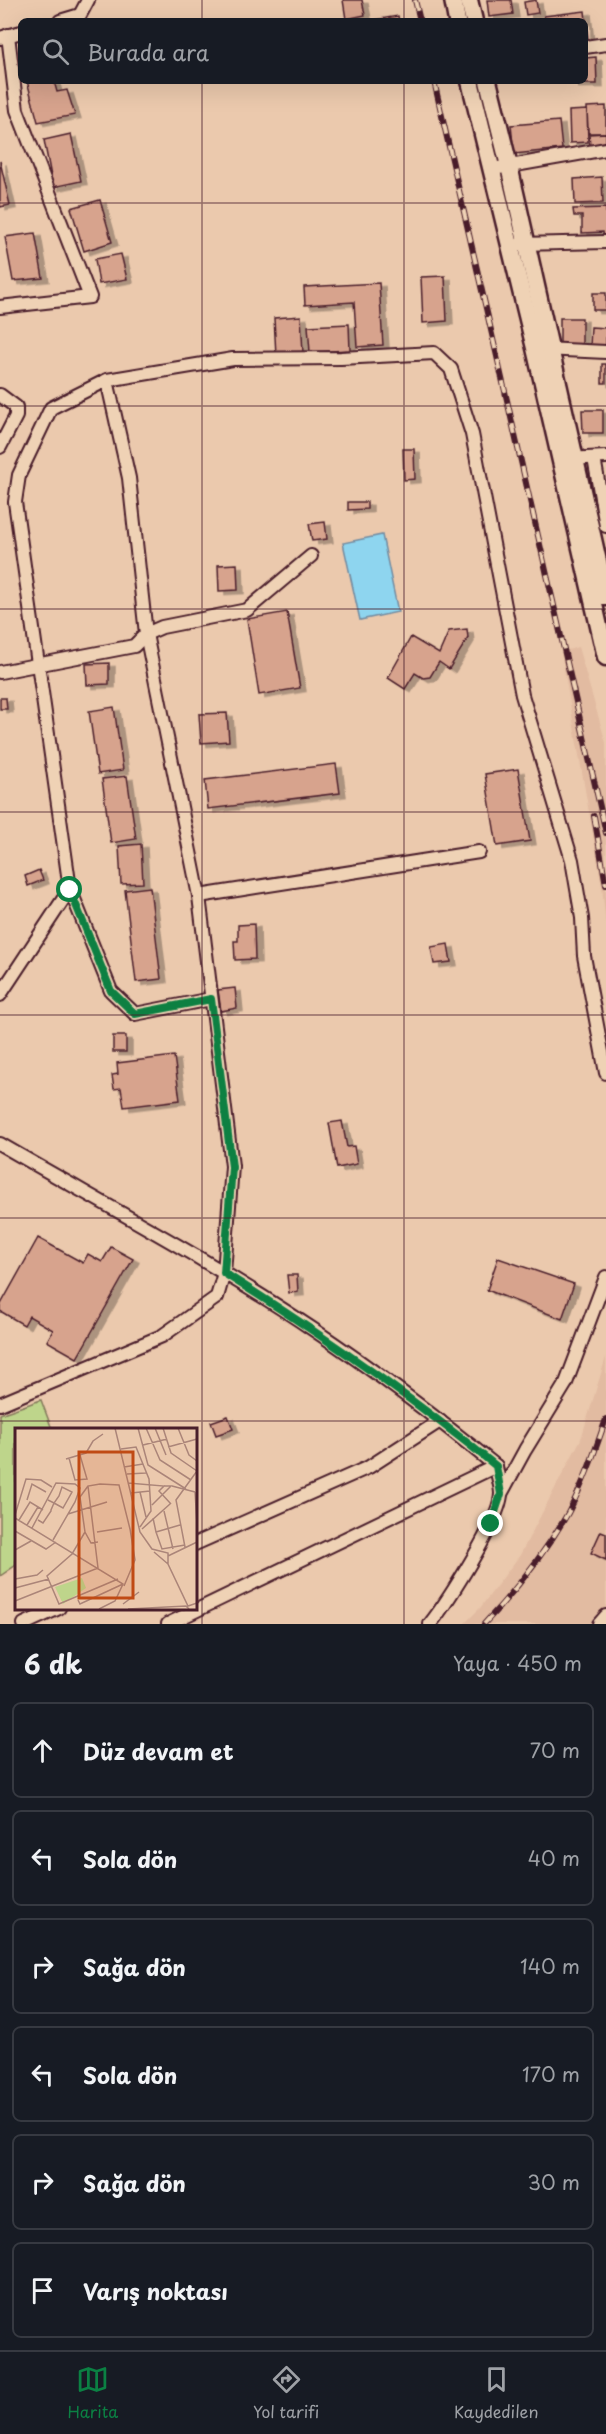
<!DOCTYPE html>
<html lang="tr">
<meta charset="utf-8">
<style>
body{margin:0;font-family:"Playpen Sans",sans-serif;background:#20242c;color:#f1f3f6}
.stop{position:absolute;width:18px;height:18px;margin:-14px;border:4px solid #0b8043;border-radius:50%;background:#fff}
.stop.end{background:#0b8043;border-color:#fff;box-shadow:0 2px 6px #0008}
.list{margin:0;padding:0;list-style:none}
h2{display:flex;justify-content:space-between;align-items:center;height:78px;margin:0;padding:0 24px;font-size:26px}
h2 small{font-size:20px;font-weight:400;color:#9ea1a6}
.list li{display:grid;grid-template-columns:39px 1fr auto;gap:18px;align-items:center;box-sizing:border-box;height:96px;margin:0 12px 12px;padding:0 12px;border:2px solid #363941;border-radius:9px}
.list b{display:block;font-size:22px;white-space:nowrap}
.list em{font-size:20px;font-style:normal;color:#9ea1a6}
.icon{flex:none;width:33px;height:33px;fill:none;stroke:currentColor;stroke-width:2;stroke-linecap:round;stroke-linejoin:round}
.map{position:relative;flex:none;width:606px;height:1624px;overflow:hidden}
.search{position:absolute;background:#171b24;box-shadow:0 6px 24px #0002;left:18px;right:18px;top:18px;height:66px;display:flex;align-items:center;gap:15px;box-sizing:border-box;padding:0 21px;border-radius:9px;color:#9ea1a6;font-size:22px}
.sheet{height:726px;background:#171b24}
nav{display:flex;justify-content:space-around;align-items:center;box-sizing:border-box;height:84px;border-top:2px solid #363941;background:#171b24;font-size:16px;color:#9ea1a6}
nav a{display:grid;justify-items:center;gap:3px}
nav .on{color:#0b8043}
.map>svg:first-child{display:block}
</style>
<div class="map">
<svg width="606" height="1624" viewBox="0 0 606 1624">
<defs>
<filter id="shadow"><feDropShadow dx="6" dy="3.5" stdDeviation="0" flood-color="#0004"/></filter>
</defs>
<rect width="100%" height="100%" fill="#ebc9ad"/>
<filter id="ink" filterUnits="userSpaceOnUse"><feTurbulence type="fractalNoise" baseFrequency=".0167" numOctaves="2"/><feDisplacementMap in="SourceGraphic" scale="12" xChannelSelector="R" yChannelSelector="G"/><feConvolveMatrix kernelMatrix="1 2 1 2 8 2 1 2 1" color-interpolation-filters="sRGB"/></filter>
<g filter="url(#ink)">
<g fill="#e2bba1">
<polygon points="578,647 606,743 606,925 602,887 561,652"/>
<polygon points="606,1357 606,1624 464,1624 480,1608 520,1555 581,1439"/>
</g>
<polygon fill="#bed58b" stroke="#847a5b" stroke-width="1.5" points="41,1400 52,1429 16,1429 16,1565 0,1576 0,1414"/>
<polygon fill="#8ed5ef" stroke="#738ca1" stroke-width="1.5" points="382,535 398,612 360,620 343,543"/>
<g fill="#d7a38d" stroke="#4a1f2b" stroke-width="1.5" filter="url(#shadow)">
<polygon points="343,0 362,0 365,15 346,19"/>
<polygon points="487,0 511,0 513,14 489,17"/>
<polygon points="536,0 538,13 526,15 524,2"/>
<polygon points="585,11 588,39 585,39 585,21 545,21 544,16"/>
<polygon points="398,16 399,21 368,21"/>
<polygon points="596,57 597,84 572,84 572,81 585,81 585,58"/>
<polygon points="27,81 54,81 57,92 67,90 75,115 38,122"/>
<polygon points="606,106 606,133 588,133 587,107"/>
<polygon points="587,110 588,142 570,143 569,111"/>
<polygon points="559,121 562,149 514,154 511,125"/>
<polygon points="606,133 606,145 590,146 589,134"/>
<polygon points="71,134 81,181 53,187 44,140"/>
<polygon points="0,161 10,205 0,207"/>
<polygon points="602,177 603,203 575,204 574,179"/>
<polygon points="100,200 112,242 84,251 71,208"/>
<polygon points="606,208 606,239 604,239 603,232 582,233 582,216 574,216 573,209"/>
<polygon points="35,233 43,278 13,281 5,237"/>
<polygon points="121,254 127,279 99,284 95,259"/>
<polygon points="445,276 447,321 423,323 421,277"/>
<polygon points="379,283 383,345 357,347 354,302 305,305 304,287"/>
<rect x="593" y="293" width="13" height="17"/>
<polygon points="301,316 303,353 276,355 274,318"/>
<rect x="560" y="318" width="22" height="29"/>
<polygon points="349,324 350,350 310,352 308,326"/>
<polygon points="591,327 606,328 606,346 590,346"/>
<rect x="602" y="364" width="4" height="19"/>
<polygon points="582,410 603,410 603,433 583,433"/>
<polygon points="403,449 414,449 415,479 404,480"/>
<polygon points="348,502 367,502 367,509 348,510"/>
<polygon points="325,522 327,539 312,541 309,524"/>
<polygon points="237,564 238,590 219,591 218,565"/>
<polygon points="287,612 300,688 259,695 247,619"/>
<polygon points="467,629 468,638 449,669 439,662 430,677 423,678 415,673 405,689 388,678 411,637 439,654 449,631"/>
<polygon points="109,663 109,684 87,685 86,664"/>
<polygon points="0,698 6,698 7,709 0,709"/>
<polygon points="114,707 123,770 98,774 89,711"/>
<polygon points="227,713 229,741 201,743 199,714"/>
<polygon points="336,764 340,793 208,809 205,780"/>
<polygon points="518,769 530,841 497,846 485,774"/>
<polygon points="127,776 136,839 111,843 102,779"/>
<polygon points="141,844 143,883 121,884 119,846"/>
<polygon points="39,870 43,880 28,886 25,876"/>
<polygon points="150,887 161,979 136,982 125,890"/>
<polygon points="254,924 255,959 235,960 234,941 238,941 238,925"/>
<polygon points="448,944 451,962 434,964 431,947"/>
<polygon points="235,988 237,1008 221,1011 218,990"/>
<rect x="113" y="1036" width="13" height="16"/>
<polygon points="174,1056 180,1100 124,1107 121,1088 114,1089 112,1075 118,1074 117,1063"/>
<polygon points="342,1121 347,1147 354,1146 357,1164 337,1168 329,1123"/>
<polygon points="38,1238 83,1263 88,1254 102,1262 111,1247 133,1259 77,1358 47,1341 53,1330 29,1316 24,1325 0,1311 0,1306"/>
<polygon points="498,1258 574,1284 562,1319 487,1290"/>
<polygon points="287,1275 297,1275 298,1292 289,1293"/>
<polygon points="228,1416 233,1429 216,1435 211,1422"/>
<polygon points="601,1531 606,1533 606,1560 591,1553"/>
</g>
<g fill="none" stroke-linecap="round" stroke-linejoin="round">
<defs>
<g id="street">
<polyline points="60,21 80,15 88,0"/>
<polyline points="0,38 21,32"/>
<polyline points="585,47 606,44"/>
<polyline points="493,169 606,149"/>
<polyline points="520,244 606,242"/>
<polyline points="0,307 90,297 17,110 8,35"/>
<polyline points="544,349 606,352"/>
<polyline points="107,380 51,408 19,475 15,502 70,889 111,991 135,1014 211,999"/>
<polyline points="0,395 16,407 16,416 0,447"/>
<polyline points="594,458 606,526"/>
<polyline points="567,459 606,457"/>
<polyline points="0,672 134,646 146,634 162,627 247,610 311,556"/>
<polyline points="199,896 479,852"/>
<polyline points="0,995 70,889"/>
<path d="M0,1144C105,1205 213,1262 314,1330C377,1372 437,1418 496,1466C497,1475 501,1485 501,1494C500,1520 448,1601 430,1624"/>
<polyline points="0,1404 162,1336 217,1297 224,1273 232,1166 199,896 146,634 129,478 107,380 233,359 341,358 434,353 451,369 472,434 522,695 572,860 582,918 584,956 606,1073"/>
<polyline points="501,1494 525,1450 566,1383 606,1277"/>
<polyline points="195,1544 369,1467 440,1421"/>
<polyline points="24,1624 59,1608"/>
<polyline points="168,1624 496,1466"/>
<polyline points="599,1624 606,1616"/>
</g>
<g id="secondary">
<polyline points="453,0 457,21"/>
<polyline points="469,0 474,21"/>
<polyline points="470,81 535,348 606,657"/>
<polyline points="488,81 509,166 606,597"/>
</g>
</defs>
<use href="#street" stroke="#4a1f2b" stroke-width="16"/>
<use href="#secondary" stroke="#4a1f2b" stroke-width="21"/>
<use href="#street" stroke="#efd2b5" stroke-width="12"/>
<use href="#secondary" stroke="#efd2b5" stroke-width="16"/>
<defs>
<g id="rail">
<polyline points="415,0 420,21"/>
<polyline points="434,81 606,833"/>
<polyline points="594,816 606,885"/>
<path d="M484,1624C514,1592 546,1551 568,1513C584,1483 595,1451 606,1419"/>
</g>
</defs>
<use href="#rail" stroke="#4a1f2b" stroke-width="6"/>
<use href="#rail" stroke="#efd2b5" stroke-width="4" stroke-dasharray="11" stroke-linecap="butt"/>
</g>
</g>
<g fill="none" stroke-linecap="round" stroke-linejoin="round" filter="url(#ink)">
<path stroke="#0b8043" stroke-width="8" d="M70,890L111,991L135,1014L211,999L232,1167L224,1273C318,1332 409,1395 496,1466L501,1494L491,1524"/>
</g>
<path fill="none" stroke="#4a1f2b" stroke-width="1.5" stroke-opacity="0.55" d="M202,0V21M404,0V21M202,81V1624M404,81V1624M0,203H606M0,406H606M0,609H606M0,812H606M0,1015H606M0,1218H606M0,1421H606"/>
<g transform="translate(15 1428)">
<rect width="182" height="182" fill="#ebc9ad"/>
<path d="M67,150L71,160L48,176L40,159Z" fill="#bed58b"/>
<path fill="none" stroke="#ab8579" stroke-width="1.5" d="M100,0L125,104L137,121L153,125V136L173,178L182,175M123,0L133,37L171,61M131,0L145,32L176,52M140,0L151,27M148,0L156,25L182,43M163,0L174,27L182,33M128,17L152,11M153,19L182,11M106,21L121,19L134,51L136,83L125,99M54,30L60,52L72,51L65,27M51,31L71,25L78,13L88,6M109,39L128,36M112,46L131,45M113,55L149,58L144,63L156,76M73,58L65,69L70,104L76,115L83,114M157,58L180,64M125,64L131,89M180,64L182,96M116,65L135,63M12,72L17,56L31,64M137,77L156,58H149M149,83L158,121M53,86L92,74M0,87L11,51L26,52L37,59M0,90L108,156L100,173L84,181M138,90L141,104L165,97M4,92L15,74L28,82M23,92L28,95L36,83V82L39,75L44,68L47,59L57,64L48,80L39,75L33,72M12,97L23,79M17,100L41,55L60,56L65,60L60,74L38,112M127,101L155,76M0,103L31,121L41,114M70,104L57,126L32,148L44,176L103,151M82,104L107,100M141,104L147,121L170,117M170,119L161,72L182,43M0,122L16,113M139,124L153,136M153,128L182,114M0,151L22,147L28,142M0,160L34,151M63,172L65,176L108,156M0,173L83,140L73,58L85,56L104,57L115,101L120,132L109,158M108,176L124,164M113,181L171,178L174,181"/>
<path fill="#c04a14" fill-opacity="0.15" stroke="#c04a14" stroke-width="3" d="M64,24H118V170H64Z"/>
<rect width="182" height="182" fill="none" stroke="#4a1f2b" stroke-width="3"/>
</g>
</svg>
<div class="stop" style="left:70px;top:890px"></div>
<div class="stop end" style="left:491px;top:1524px"></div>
<div class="search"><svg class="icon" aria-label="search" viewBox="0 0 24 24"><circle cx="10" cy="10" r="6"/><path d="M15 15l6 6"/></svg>Burada ara</div>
</div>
<section class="sheet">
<h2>6 dk<small>Yaya · 450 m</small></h2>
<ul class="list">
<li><svg class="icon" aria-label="ahead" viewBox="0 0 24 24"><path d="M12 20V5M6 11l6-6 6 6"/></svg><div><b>Düz devam et</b></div><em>70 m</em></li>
<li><svg class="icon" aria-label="left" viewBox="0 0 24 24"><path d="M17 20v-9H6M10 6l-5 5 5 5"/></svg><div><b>Sola dön</b></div><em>40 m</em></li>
<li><svg class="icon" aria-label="right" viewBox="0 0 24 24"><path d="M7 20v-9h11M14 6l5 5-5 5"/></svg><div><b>Sağa dön</b></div><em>140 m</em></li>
<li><svg class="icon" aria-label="left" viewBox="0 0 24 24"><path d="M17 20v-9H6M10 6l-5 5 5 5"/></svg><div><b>Sola dön</b></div><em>170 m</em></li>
<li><svg class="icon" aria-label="right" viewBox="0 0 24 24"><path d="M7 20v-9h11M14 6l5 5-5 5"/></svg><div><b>Sağa dön</b></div><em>30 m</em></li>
<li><svg class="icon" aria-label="arrive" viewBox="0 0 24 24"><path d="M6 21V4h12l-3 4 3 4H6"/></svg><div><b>Varış noktası</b></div></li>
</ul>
</section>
<nav>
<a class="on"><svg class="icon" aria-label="map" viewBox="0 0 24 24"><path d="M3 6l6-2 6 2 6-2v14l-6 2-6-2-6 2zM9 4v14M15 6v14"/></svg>Harita</a>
<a><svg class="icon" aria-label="directions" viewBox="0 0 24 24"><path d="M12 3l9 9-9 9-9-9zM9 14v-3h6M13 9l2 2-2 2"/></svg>Yol tarifi</a>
<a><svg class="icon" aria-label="saved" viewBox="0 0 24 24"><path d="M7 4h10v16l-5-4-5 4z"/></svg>Kaydedilen</a>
</nav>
